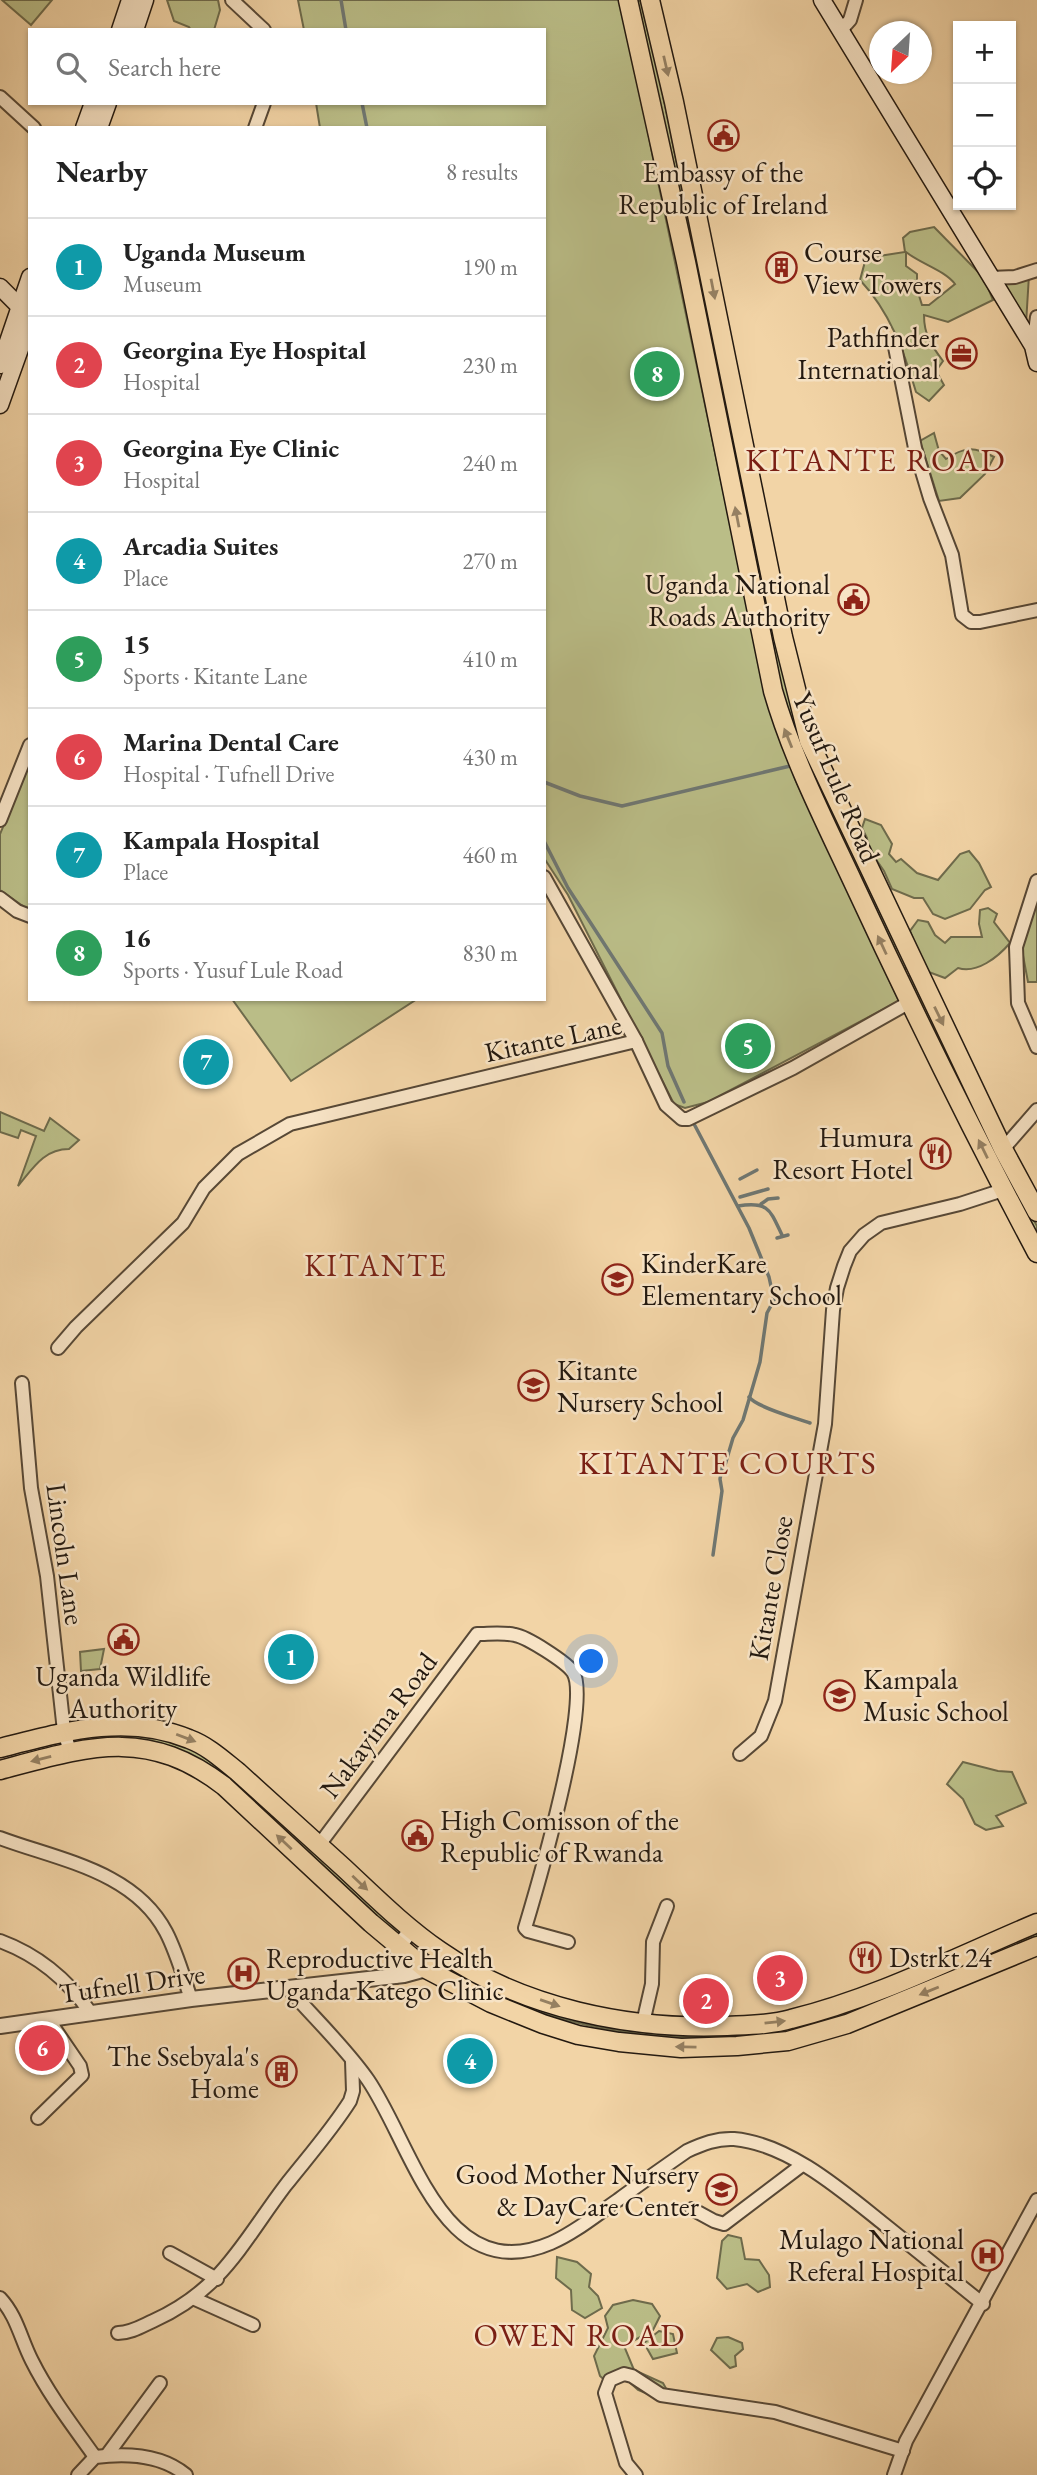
<!DOCTYPE html>
<meta charset="utf-8">
<style>
body{margin:0;font-family:"EB Garamond",serif;background:#f6f6f6;color:#222}
.controls{position:absolute;right:21px;top:21px;display:grid;overflow:hidden;border-radius:0px;box-shadow:0 2px 5px #0004}
.controls button{width:63px;height:63px;display:grid;place-items:center;padding:0;border:0;border-bottom:2px solid #e0e0e0;background:#fff;color:#222;font:35px sans-serif}
.compass{position:absolute;left:869px;top:21px;width:63px;height:63px;border-radius:50%;background:#fff;box-shadow:0 2px 5px #0004;rotate:205deg}
.you{position:absolute;left:592px;top:1662px;width:24px;height:24px;margin:-18px;border:5px solid #fff;border-radius:50%;background:#1a73e8;box-shadow:0 0 0 10px #1a73e833}
.badge{display:grid;place-items:center;width:46px;height:46px;border-radius:50%;background:#111827;color:#fff;font-size:23px;font-weight:700}
.pin{position:absolute;translate:-50% -50%;border:4px solid #fff;box-shadow:0 2px 7px #0006}
.list{margin:0;padding:0;list-style:none}
h2{display:flex;justify-content:space-between;align-items:center;height:91px;margin:0;padding:0 28px;font-size:30px}
h2 small{font-size:23px;font-weight:400;color:#767676}
.list li{display:grid;grid-template-columns:46px 1fr auto;gap:21px;align-items:center;box-sizing:border-box;height:98px;padding:0 28px;border-top:2px solid #e0e0e0}
.list b{display:block;font-size:26px;white-space:nowrap}
.list p{margin:0;font-size:23px;white-space:nowrap;color:#767676}
.list em{font-size:23px;font-style:normal;color:#767676}
.icon{flex:none;width:38px;height:38px;fill:none;stroke:currentColor;stroke-width:2;stroke-linecap:round;stroke-linejoin:round}
.map{position:relative;flex:none;width:1037px;height:2475px;overflow:hidden}
.search{position:absolute;background:#fff;box-shadow:0 2px 5px #0004;left:28px;top:28px;width:518px;height:77px;display:flex;align-items:center;gap:18px;box-sizing:border-box;padding:0 24px;border-radius:0px;color:#767676;font-size:26px}
.panel{position:absolute;background:#fff;box-shadow:0 2px 5px #0004;left:28px;top:126px;width:518px;height:875px;border-radius:0px}
.map>svg:first-child{display:block}
</style>
<div class="map">
<svg width="1037" height="2475" viewBox="0 0 1037 2475">
<rect width="100%" height="100%" fill="#f2d4a6"/>
<filter id="stains"><feTurbulence type="fractalNoise" baseFrequency=".00286" numOctaves="4"/><feColorMatrix values="0 0 0 0 .2 0 0 0 0 .09 0 0 0 0 .02 0 0 0 .5 -.17"/></filter>
<radialGradient id="worn" r=".72"><stop offset=".6" stop-color="#630" stop-opacity="0"/><stop offset="1" stop-color="#630" stop-opacity=".3"/></radialGradient>
<g fill="#babd87" stroke="#6e6b4c" stroke-width="2" fill-rule="evenodd">
<polygon points="2,0 52,0 31,25"/>
<polygon points="167,0 218,0 220,10 214,30 191,30 189,27 174,21"/>
<polygon points="298,0 623,0 653,158 767,699 796,781 899,1001 708,1102 685,1108 674,1104 568,895 544,858 544,128 320,128 316,103 544,103 544,30 304,30"/>
<polygon points="640,0 644,1 693,244 693,252 690,254 637,3"/>
<path d="M934,227L984,278L993,300L948,322L924,315C924,335 931,345 943,361L936,371L944,385L929,401L916,392C904,351 890,312 860,280L866,258L905,252L903,238L910,232ZM906,252C921,264 944,270 955,284L929,305H922L917,289V274L906,266Z"/>
<polygon points="695,268 701,278 773,628 770,630 766,628"/>
<polygon points="1029,275 1026,324 1002,283"/>
<path d="M934,433L939,451L946,459C964,447 974,446 994,457L985,474L960,498L939,501L920,441Z"/>
<polygon points="773,643 776,643 780,648 796,724 907,966 905,969 902,969 789,726 771,648"/>
<polygon points="27,770 30,772 30,911 0,890 0,834"/>
<polygon points="865,819 881,825 892,844 889,854 896,862 901,859 917,873 938,880 960,854 969,851 979,863 991,887 985,890 970,909 945,919 933,914 923,898 914,898 892,889 884,871 868,848 867,838 862,828"/>
<polygon points="1037,891 1037,982 1028,982 1021,945"/>
<path d="M988,908L997,914L994,922L1010,943C998,957 977,974 958,968L945,978L926,971L910,931L918,920L928,922L935,935L945,943L951,937H982L979,924L980,910Z"/>
<polygon points="908,976 914,976 991,1141 1037,1226 1037,1245 908,981"/>
<polygon points="232,999 417,999 291,1081"/>
<path d="M0,1112L44,1131L50,1118L79,1140L69,1149C44,1149 33,1168 18,1186L36,1136L21,1130L18,1138L0,1132Z"/>
<polygon points="104,1649 100,1669 81,1671 80,1652"/>
<path d="M92,1731L170,1738L210,1758L404,1931L397,1938L198,1759C165,1743 132,1738 96,1739L92,1737Z"/>
<polygon points="963,1762 998,1771 1012,1772 1026,1803 996,1816 1003,1826 986,1830 975,1824 963,1799 947,1784"/>
<path d="M1037,1927V1939C994,1956 951,1973 908,1990C882,2001 856,2013 828,2020C704,2054 575,2037 461,1980L476,1978L522,1998L740,2031Z"/>
<polygon points="728,2235 741,2238 745,2259 759,2260 769,2275 770,2287 758,2292 747,2284 727,2289 717,2278 722,2241"/>
<polygon points="557,2257 577,2262 591,2274 589,2287 598,2296 602,2308 585,2318 572,2310 571,2290 556,2278"/>
<polygon points="633,2300 652,2304 660,2316 653,2330 624,2346 634,2370 663,2383 668,2392 660,2399 638,2390 626,2379 610,2385 600,2376 594,2356 608,2328 605,2316 613,2305"/>
<polygon points="659,2331 673,2334 677,2353 653,2359 644,2343"/>
<polygon points="728,2337 742,2343 743,2349 735,2356 736,2366 730,2368 711,2350 717,2338"/>
</g>
<g fill="none" stroke-linecap="round" stroke-linejoin="round">
<g stroke="#6f7772" stroke-width="3.5">
<polyline points="341,0 346,30"/>
<polyline points="362,103 367,128"/>
<polyline points="544,782 580,796 622,806 790,766"/>
<polyline points="544,841 568,888 662,1033 668,1066 684,1102"/>
<polyline points="693,1122 749,1228 769,1277 774,1300 767,1313 760,1362 743,1420 733,1438 725,1465 722,1468 720,1479 722,1491 713,1555"/>
<polyline points="740,1179 757,1170"/>
<polyline points="740,1197 768,1189"/>
<polyline points="761,1204 768,1199 778,1198"/>
<path d="M738,1206C769,1201 770,1210 782,1235"/>
<polyline points="777,1238 788,1235"/>
<path d="M749,1397C756,1407 796,1418 810,1423"/>
</g>
<defs>
<g id="minor">
<polyline points="232,0 264,30"/>
<polyline points="841,30 850,20 856,0"/>
<polyline points="0,97 34,128"/>
<polyline points="255,128 264,103"/>
<polyline points="990,278 1015,277 1037,270"/>
<polyline points="894,342 915,448 930,498 952,555 962,615 971,622 980,622 1037,610"/>
<polyline points="1033,346 1037,317"/>
<polyline points="0,820 30,745"/>
<polyline points="544,877 636,1041"/>
<polyline points="1037,881 1016,947 1018,1003 1037,1047"/>
<polyline points="0,898 17,911 30,916"/>
<polyline points="1003,1149 1037,1110"/>
<polyline points="58,1348 76,1327 183,1223 204,1188 238,1154 290,1124 636,1041 666,1105 682,1119 688,1119 793,1068 910,1002"/>
<polyline points="22,1383 31,1488 47,1576 64,1731 70,1752"/>
<polyline points="740,1754 761,1736 775,1701 825,1424 833,1310 837,1288 844,1266 850,1251 864,1235 881,1223 960,1204 1003,1190"/>
<path d="M0,1838C59,1860 134,1871 166,1932C177,1953 183,1976 191,1999"/>
<path d="M319,1845L477,1634C489,1634 503,1632 515,1635C527,1637 566,1662 573,1672C592,1701 537,1888 525,1928L528,1931L568,1942"/>
<path d="M0,1941C38,1955 67,1979 90,2012"/>
<path d="M288,1988C314,2018 345,2047 368,2080C413,2146 443,2289 551,2243C576,2232 596,2215 618,2200C641,2183 664,2167 687,2151C702,2144 717,2138 734,2139C791,2144 847,2195 890,2229C921,2254 952,2279 983,2304"/>
<polyline points="643,2023 652,1984 653,1942 667,1906"/>
<polyline points="38,2118 82,2075 80,2066 48,2019"/>
<polyline points="692,2209 714,2221 724,2224 802,2165"/>
<polyline points="170,2253 217,2279"/>
<path d="M0,2298C17,2316 21,2340 32,2361C49,2395 73,2426 95,2457"/>
<polyline points="195,2299 253,2325"/>
<path d="M118,2333C131,2333 142,2326 153,2321C222,2290 242,2243 285,2186C307,2158 331,2131 350,2101L353,2091L352,2061"/>
<polyline points="107,2455 160,2383"/>
<path d="M78,2475L95,2457C126,2453 161,2454 186,2475"/>
<polyline points="636,2475 626,2463 605,2393 610,2380 624,2374 632,2376 661,2395 775,2412 903,2451"/>
<polyline points="894,2475 906,2441 1037,2200"/>
</g>
<g id="tertiary">
<polyline points="395,1976 399,1946 411,1930"/>
<polyline points="0,2026 191,1999 404,1975 426,1969 441,1953"/>
</g>
<g id="secondary">
<polyline points="822,0 1033,346 1037,363"/>
<polyline points="120,30 130,0"/>
<polyline points="135,30 145,0"/>
<polyline points="84,128 93,103"/>
<polyline points="99,128 108,103"/>
<polyline points="0,287 25,312"/>
<polyline points="0,365 30,277"/>
<polyline points="0,405 30,321"/>
</g>
<g id="primary">
<path d="M628,0L686,262L773,691C792,757 824,820 853,882C911,1007 972,1131 1037,1253"/>
<polyline points="650,0 674,102 783,637 809,741 1003,1149 1037,1212"/>
<path d="M0,1748C63,1732 126,1713 189,1739C208,1746 223,1760 238,1772C273,1804 309,1836 344,1868C375,1897 405,1927 440,1951C522,2008 629,2030 727,2026C748,2025 771,2025 791,2019C876,1998 956,1957 1037,1923"/>
<path d="M0,1770C87,1747 146,1726 224,1786L371,1923L426,1969L491,2003L543,2024L578,2035L619,2042L681,2048L737,2046L788,2041L847,2024L1037,1946"/>
</g>
</defs>
<use href="#minor" stroke="#574836" stroke-width="16"/>
<use href="#tertiary" stroke="#574836" stroke-width="18"/>
<use href="#secondary" stroke="#231910" stroke-width="19"/>
<use href="#primary" stroke="#231910" stroke-width="21"/>
<use href="#minor" stroke="#f7e3c5" stroke-width="12"/>
<use href="#tertiary" stroke="#f7e3c5" stroke-width="14"/>
<use href="#secondary" stroke="#f7e3c5" stroke-width="16"/>
<use href="#primary" stroke="#f2d4a6" stroke-width="18"/>
</g>
<defs><path id="oneway-solid" d="M-6-.8H1V-3.2L6.5 0L1 3.2V.8H-6Z" transform="scale(1.75)"/></defs>
<g fill="#958062">
<use href="#oneway-solid" transform="translate(666 66) rotate(77)"/>
<use href="#oneway-solid" transform="translate(713 289) rotate(79)"/>
<use href="#oneway-solid" transform="translate(737 517) rotate(-101)"/>
<use href="#oneway-solid" transform="translate(788 738) rotate(-112)"/>
<use href="#oneway-solid" transform="translate(882 945) rotate(-115)"/>
<use href="#oneway-solid" transform="translate(939 1016) rotate(64)"/>
<use href="#oneway-solid" transform="translate(983 1149) rotate(-116)"/>
<use href="#oneway-solid" transform="translate(186 1738) rotate(21)"/>
<use href="#oneway-solid" transform="translate(41 1759) rotate(166)"/>
<use href="#oneway-solid" transform="translate(284 1842) rotate(-137)"/>
<use href="#oneway-solid" transform="translate(360 1883) rotate(43)"/>
<use href="#oneway-solid" transform="translate(929 1991) rotate(158)"/>
<use href="#oneway-solid" transform="translate(550 2003) rotate(19)"/>
<use href="#oneway-solid" transform="translate(775 2022) rotate(-6)"/>
<use href="#oneway-solid" transform="translate(686 2047) rotate(-179)"/>
</g>
<defs>
<symbol id="civic-ring" viewBox="-11 -11 22 22"><circle r="9.5" fill="#f7e3c5" stroke="#8f2418" stroke-width="1.5"/><path d="M-.6-6.5H3V-4.5H.6V-3L4-1V1h2V6H-6V1h2V-1L-.6-3ZM-1.2 2.5V6h2.4V2.5Z" fill="#8f2418"/></symbol>
<symbol id="building-ring" viewBox="-11 -11 22 22"><circle r="9.5" fill="#f7e3c5" stroke="#8f2418" stroke-width="1.5"/><path d="M-4-6H4V6H1V3H-1V6H-4ZM-2.5-4.3h1.7v1.8h-1.7ZM.8-4.3h1.7v1.8H.8ZM-2.5-1h1.7V.8h-1.7ZM.8-1h1.7V.8H.8Z" fill="#8f2418"/></symbol>
<symbol id="office-ring" viewBox="-11 -11 22 22"><circle r="9.5" fill="#f7e3c5" stroke="#8f2418" stroke-width="1.5"/><path d="M-6-3h4V-5.5h4V-3h4V5H-6ZM-1-4.5V-3h2v-1.5ZM-6 0V1H6V0Z" fill="#8f2418"/></symbol>
<symbol id="restaurant-ring" viewBox="-11 -11 22 22"><circle r="9.5" fill="#f7e3c5" stroke="#8f2418" stroke-width="1.5"/><path d="M-5-6h1v4h1v-4h1v4h1v-4h1v5L-1.5 .5V6h-2V.5L-5-1ZM5-6V6H3V1.5H1.5Q1.5-4 5-6Z" fill="#8f2418"/></symbol>
<symbol id="school-ring" viewBox="-11 -11 22 22"><circle r="9.5" fill="#f7e3c5" stroke="#8f2418" stroke-width="1.5"/><path d="M0-5L7-2L0 1L-7-2ZM-4 1L0 2.5L4 1V4Q0 6-4 4Z" fill="#8f2418"/></symbol>
<symbol id="hospital-ring" viewBox="-11 -11 22 22"><circle r="9.5" fill="#f7e3c5" stroke="#8f2418" stroke-width="1.5"/><path d="M-5-5h3v3.5h4V-5h3V5h-3V1.5h-4V5h-3Z" fill="#8f2418"/></symbol>
</defs>
<g fill-rule="evenodd">
<use href="#civic-ring" x="706" y="118" width="35" height="35"/>
<use href="#building-ring" x="764" y="250" width="35" height="35"/>
<use href="#office-ring" x="944" y="336" width="35" height="35"/>
<use href="#civic-ring" x="836" y="582" width="35" height="35"/>
<use href="#restaurant-ring" x="918" y="1136" width="35" height="35"/>
<use href="#school-ring" x="600" y="1262" width="35" height="35"/>
<use href="#school-ring" x="516" y="1368" width="35" height="35"/>
<use href="#civic-ring" x="106" y="1622" width="35" height="35"/>
<use href="#school-ring" x="822" y="1678" width="35" height="35"/>
<use href="#civic-ring" x="400" y="1818" width="35" height="35"/>
<use href="#restaurant-ring" x="848" y="1940" width="35" height="35"/>
<use href="#hospital-ring" x="226" y="1956" width="35" height="35"/>
<use href="#building-ring" x="264" y="2054" width="35" height="35"/>
<use href="#school-ring" x="704" y="2172" width="35" height="35"/>
<use href="#hospital-ring" x="970" y="2238" width="35" height="35"/>
</g>
<g text-anchor="middle" stroke-width="5" stroke-linejoin="round" paint-order="stroke">
<g font-size="28" fill="#231910" stroke="#f7e3c5" text-anchor="start">
<text x="723" y="182" text-anchor="middle">Embassy of the<tspan x="723" dy="32">Republic of Ireland</tspan></text>
<text x="804" y="262">Course<tspan x="804" dy="32">View Towers</tspan></text>
<text x="939" y="347" text-anchor="end">Pathfinder<tspan x="939" dy="32">International</tspan></text>
<text x="830" y="594" text-anchor="end">Uganda National<tspan x="830" dy="32">Roads Authority</tspan></text>
<text x="913" y="1147" text-anchor="end">Humura<tspan x="913" dy="32">Resort Hotel</tspan></text>
<text x="641" y="1273">KinderKare<tspan x="641" dy="32">Elementary School</tspan></text>
<text x="557" y="1380">Kitante<tspan x="557" dy="32">Nursery School</tspan></text>
<text x="123" y="1686" text-anchor="middle">Uganda Wildlife<tspan x="123" dy="32">Authority</tspan></text>
<text x="863" y="1689">Kampala<tspan x="863" dy="32">Music School</tspan></text>
<text x="440" y="1830">High Comisson of the<tspan x="440" dy="32">Republic of Rwanda</tspan></text>
<text x="889" y="1967">Dstrkt 24</text>
<text x="266" y="1968">Reproductive Health<tspan x="266" dy="32">Uganda Katego Clinic</tspan></text>
<text x="259" y="2066" text-anchor="end">The Ssebyala's<tspan x="259" dy="32">Home</tspan></text>
<text x="699" y="2184" text-anchor="end">Good Mother Nursery<tspan x="699" dy="32">&amp; DayCare Center</tspan></text>
<text x="964" y="2249" text-anchor="end">Mulago National<tspan x="964" dy="32">Referal Hospital</tspan></text>
</g>
<g font-size="28" fill="#231910" stroke="#f7e3c5">
<text transform="translate(837 777) rotate(67)" y="10">Yusuf Lule Road</text>
<text transform="translate(553 1038) rotate(-12)" y="10">Kitante Lane</text>
<text transform="translate(66 1554) rotate(82)" y="10">Lincoln Lane</text>
<text transform="translate(770 1588) rotate(-80)" y="10">Kitante Close</text>
<text transform="translate(378 1725) rotate(-53)" y="10">Nakayima Road</text>
<text transform="translate(132 1983) rotate(-8)" y="10">Tufnell Drive</text>
</g>
<g font-size="30" letter-spacing="2" fill="#7a1f14" stroke="#f7e3c5">
<text x="376" y="1276">KITANTE</text>
</g>
<g font-size="32" letter-spacing="2" fill="#7a1f14" stroke="#f7e3c5">
<text x="876" y="471">KITANTE ROAD</text>
<text x="728" y="1474">KITANTE COURTS</text>
<text x="580" y="2346">OWEN ROAD</text>
</g>
</g>
<rect width="100%" height="100%" filter="url(#stains)"/>
<rect width="100%" height="100%" fill="url(#worn)"/>
</svg>
<div class="controls">
<button>+</button>
<button>−</button>
<button><svg class="icon" aria-label="locate" viewBox="0 0 24 24"><circle cx="12" cy="12" r="6"/><path d="M12 2v4M12 18v4M2 12h4M18 12h4"/></svg></button>
</div>
<svg class="compass" viewBox="-18 -18 36 36"><path d="M0-13l5 13h-10z" fill="#e53935"/><path d="M0 13l5-13h-10z" fill="#767676"/></svg>
<div class="you"></div>
<div class="pin badge" style="left:291px;top:1657px;background:#0f9aa8">1</div>
<div class="pin badge" style="left:706px;top:2001px;background:#e0444e">2</div>
<div class="pin badge" style="left:780px;top:1978px;background:#e0444e">3</div>
<div class="pin badge" style="left:470px;top:2061px;background:#0f9aa8">4</div>
<div class="pin badge" style="left:748px;top:1046px;background:#2e9e5b">5</div>
<div class="pin badge" style="left:42px;top:2048px;background:#e0444e">6</div>
<div class="pin badge" style="left:206px;top:1062px;background:#0f9aa8">7</div>
<div class="pin badge" style="left:657px;top:374px;background:#2e9e5b">8</div>
<div class="search"><svg class="icon" aria-label="search" viewBox="0 0 24 24"><circle cx="10" cy="10" r="6"/><path d="M15 15l6 6"/></svg>Search here</div>
<section class="panel">
<h2>Nearby<small>8 results</small></h2>
<ul class="list">
<li><span class="badge" style="background:#0f9aa8">1</span><div><b>Uganda Museum</b><p>Museum</p></div><em>190 m</em></li>
<li><span class="badge" style="background:#e0444e">2</span><div><b>Georgina Eye Hospital</b><p>Hospital</p></div><em>230 m</em></li>
<li><span class="badge" style="background:#e0444e">3</span><div><b>Georgina Eye Clinic</b><p>Hospital</p></div><em>240 m</em></li>
<li><span class="badge" style="background:#0f9aa8">4</span><div><b>Arcadia Suites</b><p>Place</p></div><em>270 m</em></li>
<li><span class="badge" style="background:#2e9e5b">5</span><div><b>15</b><p>Sports · Kitante Lane</p></div><em>410 m</em></li>
<li><span class="badge" style="background:#e0444e">6</span><div><b>Marina Dental Care</b><p>Hospital · Tufnell Drive</p></div><em>430 m</em></li>
<li><span class="badge" style="background:#0f9aa8">7</span><div><b>Kampala Hospital</b><p>Place</p></div><em>460 m</em></li>
<li><span class="badge" style="background:#2e9e5b">8</span><div><b>16</b><p>Sports · Yusuf Lule Road</p></div><em>830 m</em></li>
</ul>
</section>
</div>
